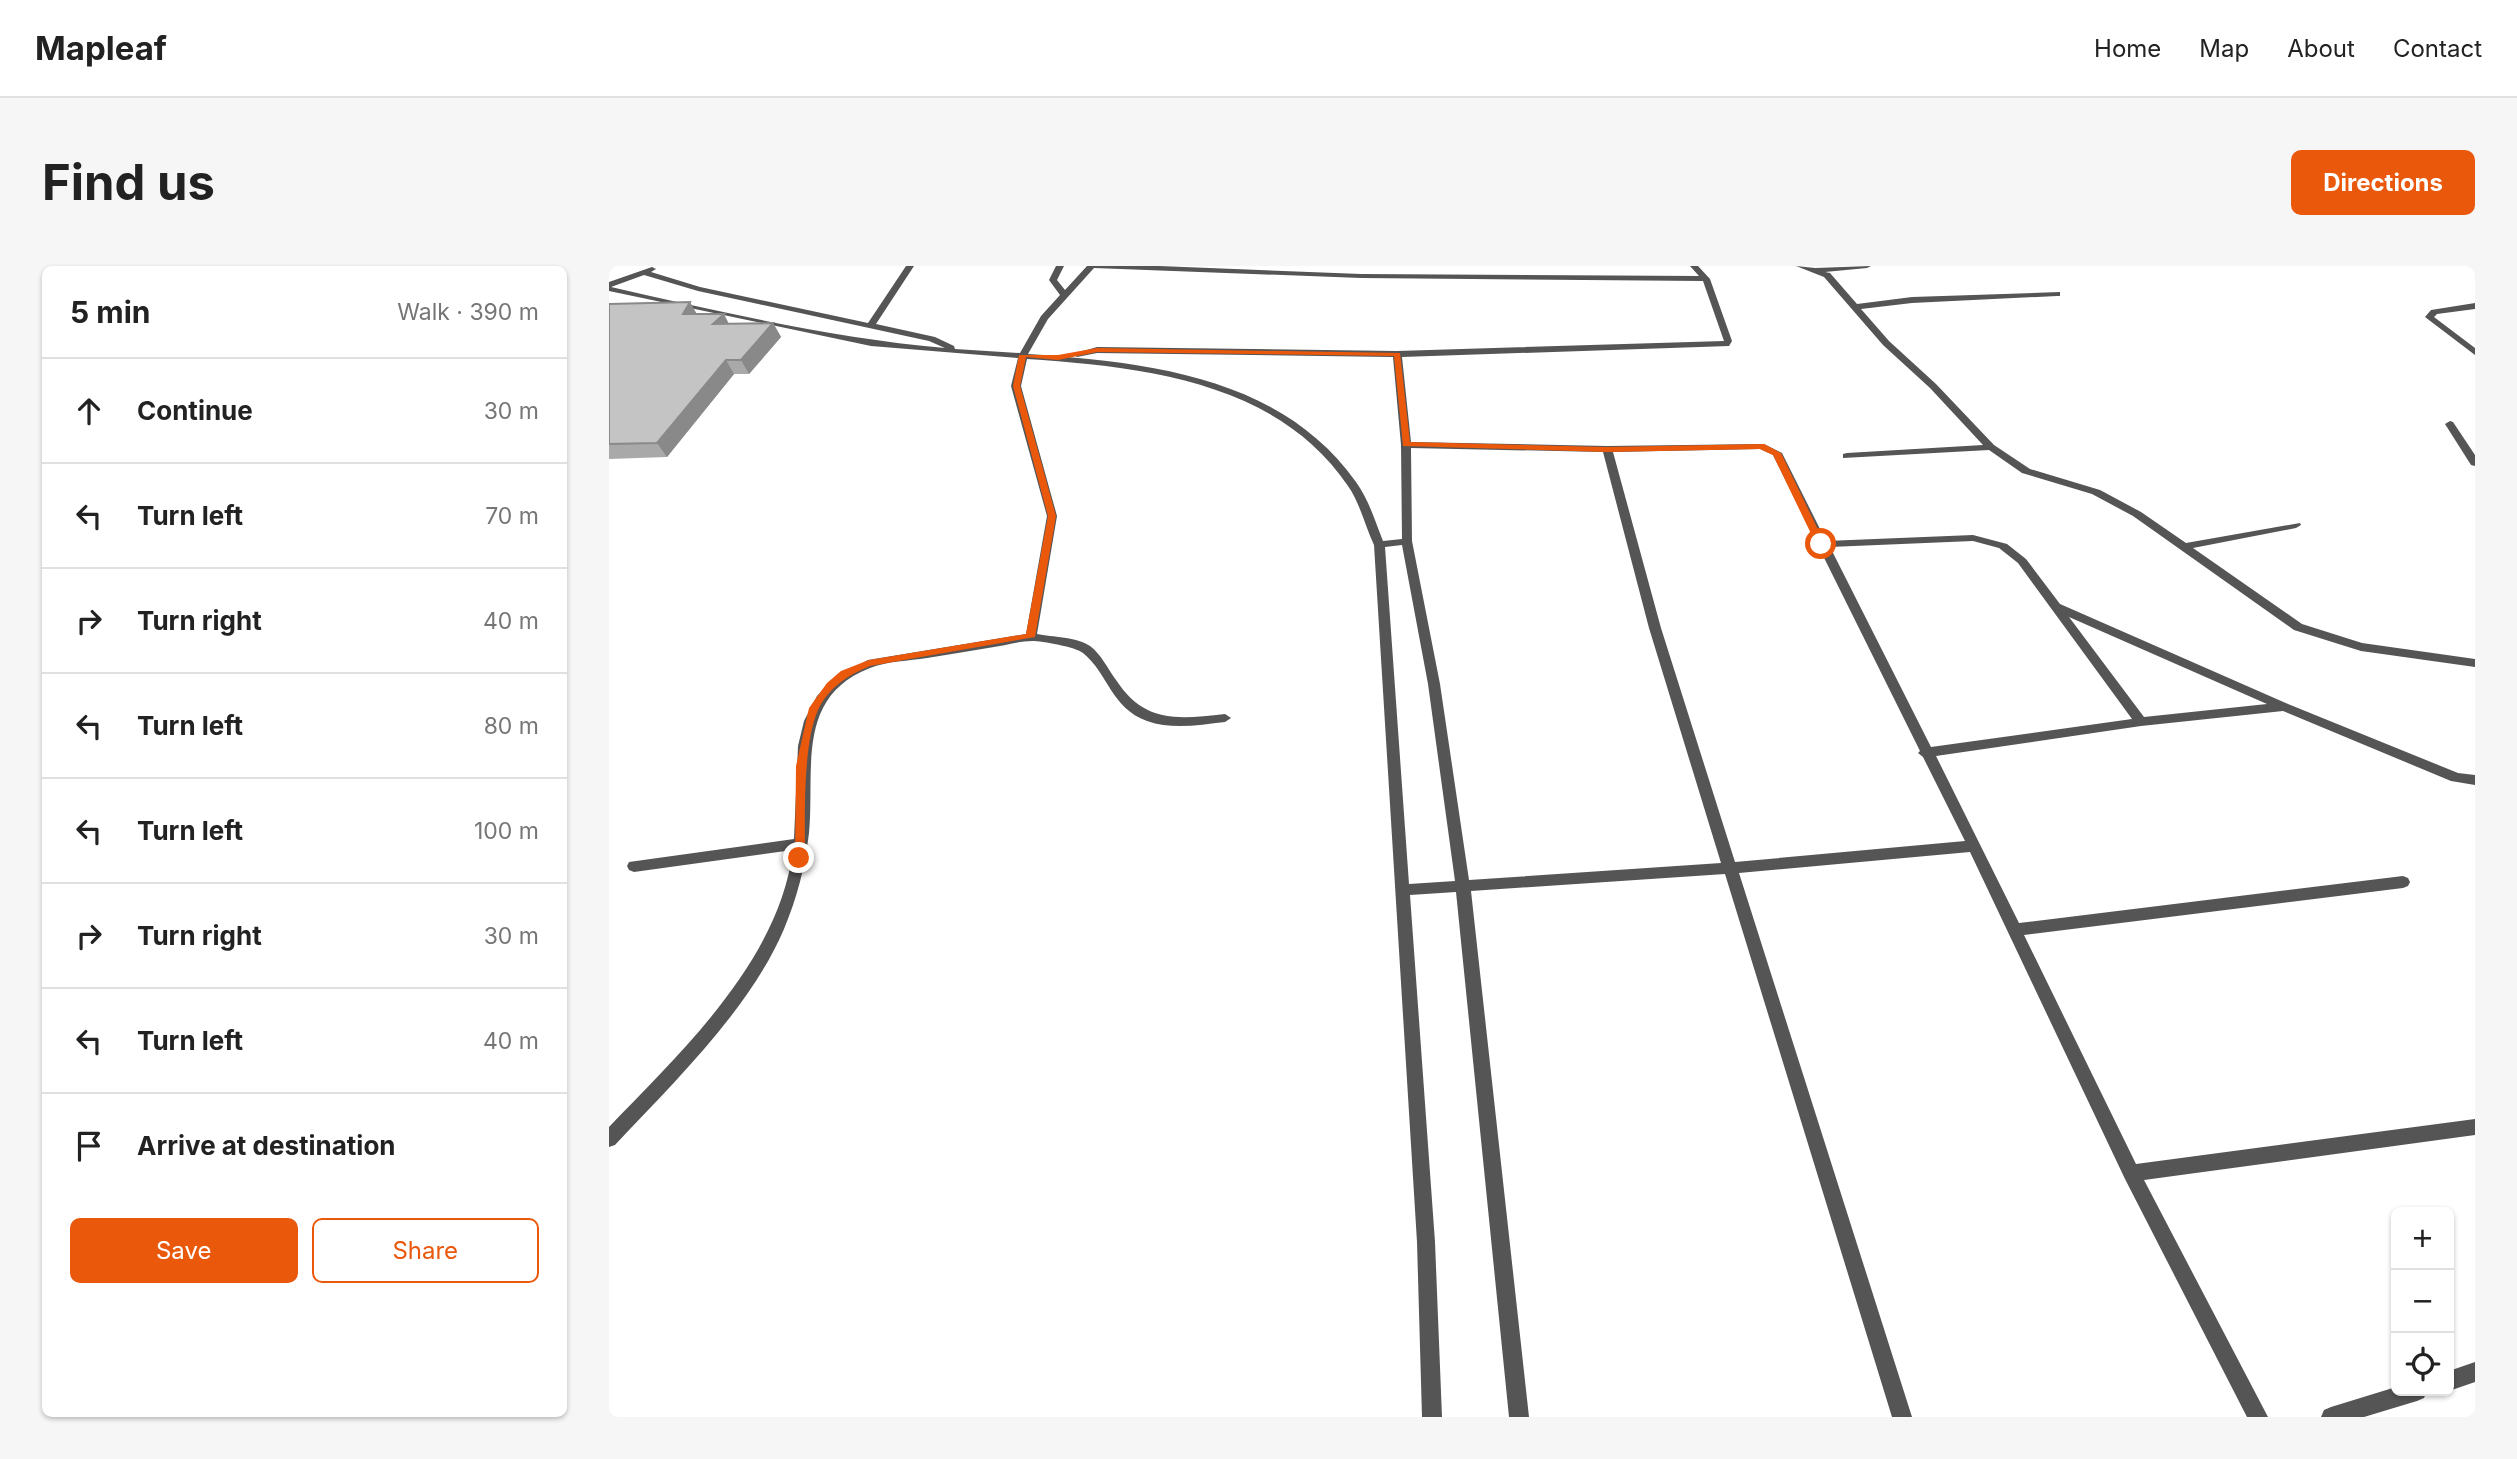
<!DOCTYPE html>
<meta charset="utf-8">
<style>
body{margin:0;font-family:Inter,sans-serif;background:#f6f6f6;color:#222}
.controls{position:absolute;right:21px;bottom:21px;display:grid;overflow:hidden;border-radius:10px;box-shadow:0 2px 5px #0004}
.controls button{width:63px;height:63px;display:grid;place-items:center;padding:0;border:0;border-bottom:2px solid #e0e0e0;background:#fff;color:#222;font:35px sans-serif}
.stop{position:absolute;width:21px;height:21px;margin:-16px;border:5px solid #ea580c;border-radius:50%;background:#fff}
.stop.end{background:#ea580c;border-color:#fff;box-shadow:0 2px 7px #0008}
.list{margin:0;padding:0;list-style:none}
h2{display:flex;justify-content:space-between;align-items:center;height:91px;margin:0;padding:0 28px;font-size:30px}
h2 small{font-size:23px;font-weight:400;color:#767676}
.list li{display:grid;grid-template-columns:46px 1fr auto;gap:21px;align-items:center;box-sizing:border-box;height:105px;padding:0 28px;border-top:2px solid #e0e0e0}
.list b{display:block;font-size:26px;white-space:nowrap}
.list em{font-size:23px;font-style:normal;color:#767676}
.actions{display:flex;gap:14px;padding:21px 28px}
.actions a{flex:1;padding:16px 0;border:2px solid #ea580c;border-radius:10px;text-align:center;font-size:24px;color:#ea580c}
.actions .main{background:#ea580c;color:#fff}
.icon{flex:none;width:38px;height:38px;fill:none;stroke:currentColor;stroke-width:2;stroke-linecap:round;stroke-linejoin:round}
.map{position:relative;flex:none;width:1866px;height:1151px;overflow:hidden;border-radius:10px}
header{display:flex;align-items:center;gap:42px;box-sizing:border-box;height:98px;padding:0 35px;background:#fff;border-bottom:2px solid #e0e0e0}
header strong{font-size:33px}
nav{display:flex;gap:38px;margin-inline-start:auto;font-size:24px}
.intro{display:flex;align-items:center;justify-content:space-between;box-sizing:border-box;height:168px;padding:0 42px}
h1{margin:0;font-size:49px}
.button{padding:18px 32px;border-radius:10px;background:#ea580c;color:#fff;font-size:24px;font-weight:700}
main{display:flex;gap:42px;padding:0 42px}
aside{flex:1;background:#fff;border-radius:10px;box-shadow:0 2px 5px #0004}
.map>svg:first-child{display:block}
</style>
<header>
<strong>Mapleaf</strong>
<nav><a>Home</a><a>Map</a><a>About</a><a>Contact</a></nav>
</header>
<div class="intro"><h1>Find us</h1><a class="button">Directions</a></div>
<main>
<aside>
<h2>5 min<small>Walk · 390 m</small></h2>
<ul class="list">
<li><svg class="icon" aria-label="ahead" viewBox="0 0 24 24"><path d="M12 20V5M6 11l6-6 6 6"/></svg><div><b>Continue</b></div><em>30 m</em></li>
<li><svg class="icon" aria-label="left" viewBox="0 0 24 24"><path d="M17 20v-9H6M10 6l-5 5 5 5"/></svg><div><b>Turn left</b></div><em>70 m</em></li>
<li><svg class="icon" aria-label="right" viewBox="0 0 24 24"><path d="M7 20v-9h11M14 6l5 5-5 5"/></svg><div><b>Turn right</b></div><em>40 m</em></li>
<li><svg class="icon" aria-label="left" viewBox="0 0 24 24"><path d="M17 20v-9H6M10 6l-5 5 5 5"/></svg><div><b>Turn left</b></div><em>80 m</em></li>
<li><svg class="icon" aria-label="left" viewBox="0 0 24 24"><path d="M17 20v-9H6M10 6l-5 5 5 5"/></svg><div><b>Turn left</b></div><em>100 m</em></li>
<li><svg class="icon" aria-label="right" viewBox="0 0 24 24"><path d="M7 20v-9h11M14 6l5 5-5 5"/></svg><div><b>Turn right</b></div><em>30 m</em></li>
<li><svg class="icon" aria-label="left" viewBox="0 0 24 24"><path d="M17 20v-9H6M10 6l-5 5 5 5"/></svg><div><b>Turn left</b></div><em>40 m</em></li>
<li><svg class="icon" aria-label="arrive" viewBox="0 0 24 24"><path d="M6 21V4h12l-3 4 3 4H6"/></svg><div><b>Arrive at destination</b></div></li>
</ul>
<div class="actions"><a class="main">Save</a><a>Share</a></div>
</aside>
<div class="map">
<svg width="1866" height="1151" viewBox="0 0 1866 1151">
<rect width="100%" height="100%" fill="#fff"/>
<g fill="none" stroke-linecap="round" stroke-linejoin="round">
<g fill="#555" fill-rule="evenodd">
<path d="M297,0H305L267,58L326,71L345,80L346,83L411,87L432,50L451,29L440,14L447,0H455L448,14L456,24L478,0H550L752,8L1090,10L1081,0H1089L1101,13L1123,75L1120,80L793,91L802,176L998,180L1155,178L1173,187L1217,275L1364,269L1398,278L1417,293L1451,338L1679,438L1849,507L1866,509V519L1842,515L1674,445L1532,460L1327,490L1410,657L1794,610L1799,612L1801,616L1799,620L1794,622L1415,669L1527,898L1866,853V869L1535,914L1659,1151H1638L1516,913L1361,586L1130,607L1303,1151H1283L1116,608L862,625L920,1151H900L847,626L801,629L826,976L833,1151H813L808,976L765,279C756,260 751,237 739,220C668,115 534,101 418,93L412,120L448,250L428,368C443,371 468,371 481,380C492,388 499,403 507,414C536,458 569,453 616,448L622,452L616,456C590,459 563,464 538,455C502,442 499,407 474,387C467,381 433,375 423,375C413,375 401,378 391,380C367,384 343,388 318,392C300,395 278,395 261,402C186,431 206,504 200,567C196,601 188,632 175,663C141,743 65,816 6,879L0,881V861C73,785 170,695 184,584L25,606L20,604L18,600L20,596L185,573L189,480L195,455L208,430L226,411L259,394L417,368L438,250L402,120L409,92L262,80L0,25V16L43,1L47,3L42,6L91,21L259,57ZM485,2L752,12L1094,15L1115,75L788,85L488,81L464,88L468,91L488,87L784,91L792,179L793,273L774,275C766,255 760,234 747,216C673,111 539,96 419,88L439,53ZM35,9L89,25L320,75L336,82C223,72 112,46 2,21ZM802,182L994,186L1040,362L1112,597L860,614L831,418L803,275ZM1151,183L1164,189L1311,485L1309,487L1314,491L1356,575L1126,596L1052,362L1004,186ZM1364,275L1390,282L1409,297L1523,453L1322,481L1221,281ZM793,279L819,418L846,615L800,618L776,281ZM1460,351L1658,438L1535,451Z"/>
<polygon points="1187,0 1206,2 1262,0 1258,2 1216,6 1221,7 1248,38 1303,31 1451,26 1451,30 1448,30 1303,37 1252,43 1280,75 1327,118 1385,179 1421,203 1491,224 1532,246 1577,277 1691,257 1692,259 1687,262 1584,282 1693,358 1753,377 1866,393 1866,401 1752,385 1685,364 1524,250 1483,228 1413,207 1380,184 1234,192 1234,188 1238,187 1374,179 1321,122 1274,79 1215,11"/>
<polygon points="1866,37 1866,43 1828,48 1825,51 1866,82 1866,89 1816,51 1822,44"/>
<polygon points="1841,155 1844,156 1866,189 1866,200 1862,199 1836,158"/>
<polygon points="1866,1096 1866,1116 1840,1125 1840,1105"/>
<polygon points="1787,1121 1787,1125 1818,1125 1815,1132 1808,1135 1755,1151 1712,1151 1715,1144 1722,1141"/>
</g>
</g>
<polygon fill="#a9a9a9" points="0,38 87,48 120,58 164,57 172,71 140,108 125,108 58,191 0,193"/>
<g fill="#898989">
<polygon points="81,36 89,50 74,48"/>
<polygon points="115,48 122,62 104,58"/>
<polygon points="164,57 172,71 140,108 132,94"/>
<polygon points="117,94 125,108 58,191 48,177"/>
</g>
<polygon fill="#c4c4c4" stroke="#898989" stroke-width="2" points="81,36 74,48 115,48 104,58 164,57 132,94 117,94 48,177 0,178 0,38"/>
<path fill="#ea580c" d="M488,82L791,87L801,176L998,181L1155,178L1172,187L1216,278L1212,281L1207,278L1164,189L1151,183L998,186L794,180L785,90L488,86L449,94L417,91L411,120L447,250L426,371L261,400C240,409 223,419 211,440C193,473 196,554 196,592L190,597L186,595L187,500L200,442L218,417L232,405L260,394L417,368L439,250L404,120L410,89H449Z"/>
</svg>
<div class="controls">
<button>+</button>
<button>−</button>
<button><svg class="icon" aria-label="locate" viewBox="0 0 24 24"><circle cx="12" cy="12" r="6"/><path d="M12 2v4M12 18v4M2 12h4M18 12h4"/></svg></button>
</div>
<div class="stop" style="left:1212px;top:278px"></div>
<div class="stop end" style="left:190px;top:592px"></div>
</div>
</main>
